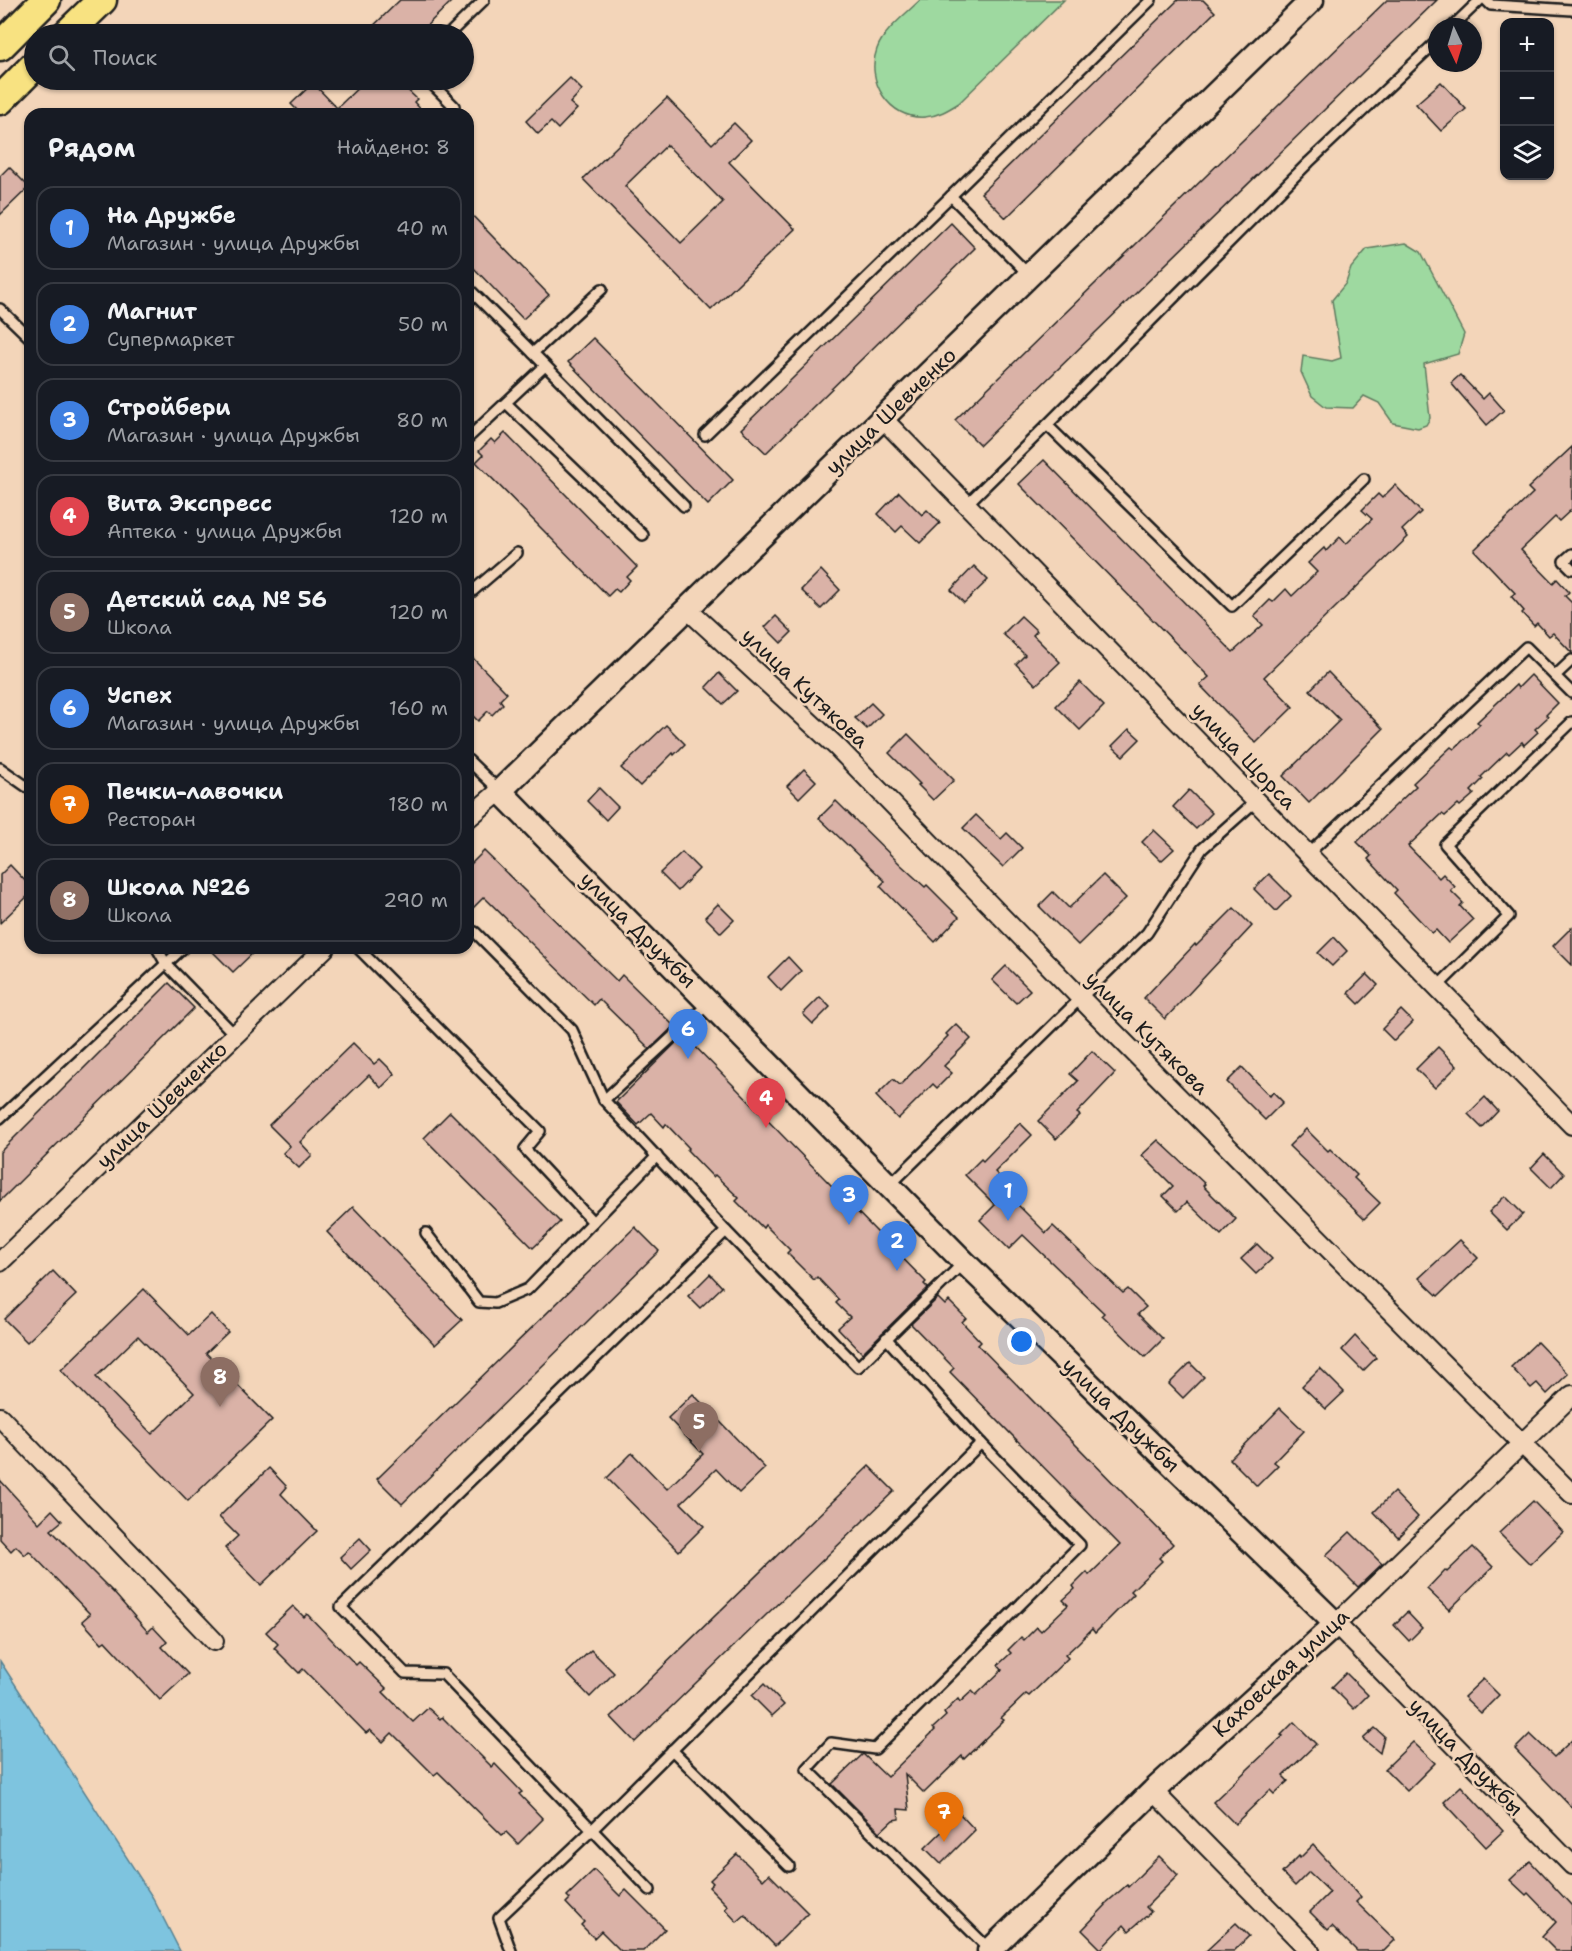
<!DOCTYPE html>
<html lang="ru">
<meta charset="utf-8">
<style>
body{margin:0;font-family:"Shantell Sans",sans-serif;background:#20242c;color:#f1f3f6}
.controls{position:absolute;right:18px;top:18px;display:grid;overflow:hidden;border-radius:12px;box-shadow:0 2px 4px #0004}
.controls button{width:54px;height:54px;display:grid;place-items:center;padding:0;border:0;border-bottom:2px solid #363941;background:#171b24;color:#f1f3f6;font:30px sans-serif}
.compass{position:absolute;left:1428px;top:18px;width:54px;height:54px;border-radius:50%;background:#171b24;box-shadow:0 2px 4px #0004;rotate:176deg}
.you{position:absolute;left:1022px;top:1342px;width:21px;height:21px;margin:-15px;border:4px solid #fff;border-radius:50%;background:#1a73e8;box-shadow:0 0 0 9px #1a73e833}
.badge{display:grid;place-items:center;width:39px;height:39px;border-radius:50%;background:#919294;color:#fff;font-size:20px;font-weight:700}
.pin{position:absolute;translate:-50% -50px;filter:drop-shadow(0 2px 3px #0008)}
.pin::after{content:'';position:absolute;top:32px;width:21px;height:18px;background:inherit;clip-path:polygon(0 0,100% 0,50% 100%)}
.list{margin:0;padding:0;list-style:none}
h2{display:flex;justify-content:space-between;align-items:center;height:78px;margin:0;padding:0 24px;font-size:26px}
h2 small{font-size:20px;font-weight:400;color:#9ea1a6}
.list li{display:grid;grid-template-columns:39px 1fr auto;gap:18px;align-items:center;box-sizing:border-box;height:84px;margin:0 12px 12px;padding:0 12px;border:2px solid #363941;border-radius:18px}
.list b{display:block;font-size:22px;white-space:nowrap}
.list p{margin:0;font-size:20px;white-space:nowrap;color:#9ea1a6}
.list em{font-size:20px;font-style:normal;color:#9ea1a6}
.icon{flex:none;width:33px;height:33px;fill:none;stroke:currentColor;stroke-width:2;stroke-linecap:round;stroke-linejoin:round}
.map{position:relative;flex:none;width:1572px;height:1951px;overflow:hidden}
.search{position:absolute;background:#171b24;box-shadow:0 2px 4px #0004;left:24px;top:24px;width:450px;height:66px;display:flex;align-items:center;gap:15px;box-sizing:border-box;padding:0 21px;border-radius:33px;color:#9ea1a6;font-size:22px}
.panel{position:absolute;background:#171b24;box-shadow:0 2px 4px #0004;left:24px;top:108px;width:450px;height:846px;border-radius:18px}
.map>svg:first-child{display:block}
</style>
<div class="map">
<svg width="1572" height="1951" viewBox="0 0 1572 1951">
<rect width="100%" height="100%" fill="#f3d5b9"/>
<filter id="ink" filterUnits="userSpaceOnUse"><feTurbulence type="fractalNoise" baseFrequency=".0167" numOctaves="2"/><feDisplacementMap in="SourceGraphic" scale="12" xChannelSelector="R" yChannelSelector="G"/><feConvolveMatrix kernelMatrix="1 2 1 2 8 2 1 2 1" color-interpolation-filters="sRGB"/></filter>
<g filter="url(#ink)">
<g fill="#9ed9a0" stroke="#5d7a5e" stroke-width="1.5">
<path d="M920,0H1064L959,103C948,110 938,116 925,117C889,120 865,80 877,49C884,30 906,14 920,0Z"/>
<polygon points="1406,243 1421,252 1464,334 1458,354 1424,364 1430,418 1426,425 1418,428 1393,423 1379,403 1364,396 1353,408 1326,407 1312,396 1301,372 1303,356 1332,361 1341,358 1332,300 1346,283 1351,268 1367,249"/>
</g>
<polygon fill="#7ec4df" stroke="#578191" stroke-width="1.5" points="0,1661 153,1898 180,1951 0,1951"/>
<g fill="#dab2a7" stroke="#1c1c1c" stroke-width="1.5" fill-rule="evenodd">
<polygon points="400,0 453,0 418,34 365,34"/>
<polygon points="1178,0 1203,0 1215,12 1006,218 981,193"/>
<polygon points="1387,0 1437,0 980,445 955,420"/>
<polygon points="570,78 582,90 570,103 577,109 558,129 551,122 538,134 526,121"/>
<polygon points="366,80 397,80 417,99 414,102 425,114 301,114 291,104 313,83 337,108"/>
<polygon points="1441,82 1466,109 1441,131 1416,104"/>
<path d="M667,98L712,144L734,123L751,140L729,162L795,229L711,310L583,179ZM667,145L723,202L681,243L625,186Z"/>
<polygon points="9,167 29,187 0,215 0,176"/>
<polygon points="468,211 549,295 523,319 468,262"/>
<polygon points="951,223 975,248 766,453 741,429"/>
<polygon points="593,338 733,480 708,505 568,362"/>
<polygon points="1460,375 1483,399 1489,393 1504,410 1487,425 1451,383"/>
<polygon points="505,433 637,567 627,577 630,580 619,592 615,589 608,596 476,462 483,455 479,451 491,439 495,443"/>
<polygon points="1572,447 1572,509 1559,521 1555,517 1521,550 1553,583 1557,579 1569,592 1565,596 1572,603 1572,653 1553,633 1549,636 1537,623 1534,626 1522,613 1524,611 1511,596 1515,593 1474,550 1533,493 1528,488"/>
<polygon points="1044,460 1233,652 1263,625 1254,616 1270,600 1273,602 1286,589 1292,596 1317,572 1308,563 1324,548 1326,551 1340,537 1346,544 1372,519 1362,510 1378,494 1382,498 1395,485 1421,512 1402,530 1408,537 1264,677 1293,707 1256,743 1200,685 1209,677 1019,484"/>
<polygon points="899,492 922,515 927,510 940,523 920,543 902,526 896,532 878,514"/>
<polygon points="974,566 988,580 964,603 951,590"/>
<polygon points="821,570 840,590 821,609 801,590"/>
<polygon points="776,616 792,632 781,643 765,627"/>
<polygon points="1021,616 1037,631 1033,635 1060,662 1036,685 1016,664 1025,655 1003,634"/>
<polygon points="468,653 507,693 500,700 503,704 492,715 488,711 478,721 468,711"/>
<polygon points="1328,672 1383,729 1309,803 1283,776 1340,720 1310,690"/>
<polygon points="719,673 737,691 723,704 706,687"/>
<polygon points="1531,675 1558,703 1546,715 1548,717 1535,729 1538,732 1524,745 1522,742 1509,754 1507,752 1481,777 1483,779 1471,791 1474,794 1460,806 1458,804 1445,816 1442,814 1408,846 1439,878 1443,874 1455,887 1451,891 1463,903 1460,906 1473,920 1448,943 1436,930 1432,933 1394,893 1397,890 1368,859 1371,856 1357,842 1416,786 1413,783 1451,747 1454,749 1480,724 1477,722 1516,685 1518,688"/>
<polygon points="1080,682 1104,706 1080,730 1056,706"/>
<polygon points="871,703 882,714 867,729 855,718"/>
<polygon points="666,725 685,744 674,755 673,753 640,786 621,768"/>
<polygon points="1129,729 1140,739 1123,756 1112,746"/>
<polygon points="908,734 954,780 933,800 918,785 920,784 889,753"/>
<polygon points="804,769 816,781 799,798 787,786"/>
<polygon points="599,788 618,807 606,820 587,801"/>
<polygon points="1189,790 1212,813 1196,829 1173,807"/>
<polygon points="836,801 901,865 925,887 927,885 959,917 935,942 880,886 885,881 819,818"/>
<polygon points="976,815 1001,839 1007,833 1022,848 1003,867 963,828"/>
<polygon points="1154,830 1174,849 1161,861 1142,842"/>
<polygon points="484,851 617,981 622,975 674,1026 650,1049 599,999 594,1005 484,897 468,913 468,867"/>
<polygon points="682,852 699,869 678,891 660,873"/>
<polygon points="10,865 30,886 30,894 0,923 0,875"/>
<polygon points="1269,874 1291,896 1276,911 1254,889"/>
<polygon points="1103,875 1126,898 1078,945 1039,906 1053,892 1069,908"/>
<polygon points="718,904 734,920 721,933 705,917"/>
<polygon points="1234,908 1252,926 1165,1019 1144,998 1195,944 1196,946"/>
<polygon points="1572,927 1572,965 1553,946"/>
<polygon points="1334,937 1347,951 1332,966 1318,953"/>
<polygon points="209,948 258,948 233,972"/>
<polygon points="788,957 801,971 781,991 768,977"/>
<polygon points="1006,966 1030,990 1016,1003 992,980"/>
<polygon points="1367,974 1378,985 1359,1004 1348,993"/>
<polygon points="169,983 194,1008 0,1201 0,1152"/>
<polygon points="820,997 830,1007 813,1024 803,1014"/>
<polygon points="1401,1010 1413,1022 1394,1041 1382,1029"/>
<polygon points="956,1024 971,1039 944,1066 952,1073 937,1088 933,1084 898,1119 876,1096 893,1079 900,1085 948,1036 946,1034"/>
<polygon points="684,1035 926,1282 924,1284 928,1288 862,1353 838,1328 850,1317 836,1303 839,1300 817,1277 814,1280 787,1253 790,1250 765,1225 763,1228 736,1201 739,1198 715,1175 713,1177 687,1150 689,1148 666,1124 664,1127 651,1113 638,1125 616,1102"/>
<polygon points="353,1043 374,1064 380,1059 395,1074 381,1088 369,1075 300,1142 312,1155 299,1168 283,1153 290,1146 269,1125"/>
<polygon points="1438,1047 1457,1066 1435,1088 1416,1069"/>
<polygon points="1092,1051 1115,1073 1077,1113 1080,1115 1056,1139 1038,1121 1078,1081 1070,1074"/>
<polygon points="1242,1067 1270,1096 1273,1092 1283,1102 1265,1120 1227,1082"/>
<polygon points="1485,1097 1498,1111 1482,1128 1468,1114"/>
<polygon points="450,1112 560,1222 533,1248 424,1138"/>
<polygon points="1020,1123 1032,1135 995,1172 1000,1177 995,1182 1046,1233 1053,1226 1123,1293 1128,1289 1146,1307 1138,1314 1163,1339 1145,1357 1102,1315 1104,1313 1023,1235 1009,1249 980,1220 995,1205 965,1175 981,1159 983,1161"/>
<polygon points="1306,1129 1328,1151 1330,1149 1357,1175 1354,1178 1380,1203 1364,1219 1289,1146"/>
<polygon points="1158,1140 1205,1184 1203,1186 1236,1219 1221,1235 1187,1202 1178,1211 1163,1196 1173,1186 1142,1155"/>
<polygon points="1544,1154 1564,1174 1551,1188 1531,1168"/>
<polygon points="1505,1196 1523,1214 1507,1230 1489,1212"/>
<polygon points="353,1207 462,1320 435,1345 327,1232"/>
<polygon points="635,1227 659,1251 402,1504 377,1479"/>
<polygon points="1460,1240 1478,1258 1438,1296 1419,1278"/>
<polygon points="1257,1244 1272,1259 1256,1274 1241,1259"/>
<polygon points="53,1271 76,1295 27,1342 4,1319"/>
<polygon points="710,1274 722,1287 700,1308 688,1296"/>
<path d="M144,1289L189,1335L211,1314L228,1332L206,1353L272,1420L188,1501L61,1370ZM138,1336L194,1393L152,1434L96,1377Z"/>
<polygon points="938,1298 945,1305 949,1301 966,1318 962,1322 981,1342 978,1345 1173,1544 1159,1558 1162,1561 1131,1591 1134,1594 1095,1633 1092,1629 1078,1643 1065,1655 1068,1658 1029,1696 1026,1694 1001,1718 1004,1720 964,1759 962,1756 924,1793 905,1774 909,1810 898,1809 899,1819 893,1820 880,1832 832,1784 863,1754 887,1777 935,1730 933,1728 946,1716 944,1713 958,1699 960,1702 972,1691 976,1695 1002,1670 998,1665 1011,1653 1008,1650 1021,1637 1024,1640 1037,1627 1041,1631 1068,1605 1063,1600 1075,1589 1073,1586 1087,1572 1089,1575 1120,1545 950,1372 954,1368 911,1324"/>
<polygon points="1355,1336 1376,1358 1363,1371 1342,1350"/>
<polygon points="1537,1342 1568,1374 1547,1394 1537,1383 1531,1388 1511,1367"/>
<polygon points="1190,1363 1204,1377 1183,1398 1169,1384"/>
<polygon points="1320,1368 1344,1392 1326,1409 1302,1386"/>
<polygon points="693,1394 765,1468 739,1493 716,1469 681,1503 704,1526 679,1551 607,1478 632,1453 667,1489 703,1454 668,1418"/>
<polygon points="1280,1408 1304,1431 1274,1462 1278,1465 1257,1486 1230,1459"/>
<polygon points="869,1466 894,1491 635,1742 611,1717"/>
<polygon points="269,1468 287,1487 281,1494 317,1531 261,1585 225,1548 238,1536 219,1517"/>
<polygon points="0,1480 39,1523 52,1510 62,1521 51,1530 114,1593 148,1632 153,1627 167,1642 162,1647 188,1674 160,1700 105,1641 102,1643 82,1621 90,1614 29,1551 25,1555 16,1546 11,1551 0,1539"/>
<polygon points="1394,1492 1418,1517 1398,1537 1374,1512"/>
<polygon points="1533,1501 1563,1532 1530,1564 1499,1533"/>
<polygon points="1350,1532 1382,1564 1358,1587 1326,1555"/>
<polygon points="360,1538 371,1550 351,1569 340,1557"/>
<polygon points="1473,1547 1493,1567 1449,1610 1427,1589 1445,1570 1447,1572"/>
<polygon points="293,1606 304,1617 307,1614 356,1665 359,1662 387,1689 383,1692 413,1722 428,1708 440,1719 442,1717 492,1767 495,1764 522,1792 519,1794 543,1819 518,1844 506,1832 502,1835 438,1772 434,1775 392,1733 383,1742 370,1730 366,1733 303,1669 299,1673 274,1648 278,1644 266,1632"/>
<polygon points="1407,1612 1422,1628 1409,1641 1394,1625"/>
<polygon points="591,1650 614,1673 590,1697 567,1673"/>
<polygon points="1346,1673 1368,1695 1354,1709 1332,1687"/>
<polygon points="1483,1679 1499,1695 1481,1713 1464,1697"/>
<polygon points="764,1684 784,1705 772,1716 752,1696"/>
<polygon points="1294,1722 1316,1744 1283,1776 1288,1781 1274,1794 1270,1790 1235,1824 1213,1802 1283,1736 1281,1735"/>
<polygon points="1375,1728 1384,1736 1380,1753 1363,1739"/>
<polygon points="1530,1734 1554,1757 1572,1740 1572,1808 1515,1749"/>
<polygon points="1413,1742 1435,1763 1407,1791 1385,1769"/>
<polygon points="1461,1786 1503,1831 1486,1847 1444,1802"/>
<polygon points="960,1814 975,1830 941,1864 925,1848"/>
<polygon points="1313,1845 1361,1897 1356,1902 1395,1940 1384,1951 1357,1951 1332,1926 1328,1930 1310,1912 1330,1892 1309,1872 1295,1886 1282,1873 1299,1856 1300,1858"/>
<polygon points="737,1854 763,1880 769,1874 808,1913 775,1946 745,1915 737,1922 725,1909 728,1906 709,1887 713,1883 710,1880"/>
<polygon points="1159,1856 1178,1875 1146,1907 1151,1912 1129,1931 1124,1925 1101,1949 1082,1930 1106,1905 1105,1904 1127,1885 1128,1887"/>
<polygon points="1530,1861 1572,1906 1572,1951 1556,1951 1542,1937 1556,1922 1528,1893 1526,1895 1510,1880"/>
<polygon points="594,1870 620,1896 626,1890 665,1929 643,1951 621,1951 601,1931 594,1938 581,1925 584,1922 566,1903 570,1899 567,1896"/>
<polygon points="1236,1923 1249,1936 1234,1951 1206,1951"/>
</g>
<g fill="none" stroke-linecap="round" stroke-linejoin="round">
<defs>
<g id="service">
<polyline points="1486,0 1491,5 1572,10"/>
<polyline points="1452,27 1480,0"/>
<polyline points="449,34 484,0"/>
<polyline points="428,80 454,106 447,114"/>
<polyline points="951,196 1151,0"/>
<polyline points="468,288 533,353"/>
<polyline points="602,289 533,353 684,506"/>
<polyline points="0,309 30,338"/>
<polyline points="506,403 643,535"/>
<polyline points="1047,425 1309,162 1437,41"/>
<polyline points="705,435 951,196 1030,276"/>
<polyline points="468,438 545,366"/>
<polyline points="966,505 1047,425 1232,606 1364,479"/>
<polyline points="1572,554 1564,561 1572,569"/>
<polyline points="468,595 517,553"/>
<polyline points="1555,676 1572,660"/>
<polyline points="468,760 500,791"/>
<polyline points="0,768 30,789"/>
<polyline points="1308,854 1526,647 1572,693"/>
<polyline points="468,930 475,932 572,1030 604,1100 726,1231 341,1607 405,1673 443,1674 650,1890"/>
<polyline points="157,948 166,964 235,1035"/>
<polyline points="358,948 540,1131 525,1149 593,1222"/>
<polyline points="1437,987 1509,916 1445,844 1572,722"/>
<polyline points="604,1100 708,1004"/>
<polyline points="0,1118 183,948"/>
<polyline points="889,1186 1147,933 1202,849 1256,801"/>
<polyline points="726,1231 858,1367 964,1262"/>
<polyline points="426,1233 479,1302 495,1303 528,1289 657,1156"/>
<polyline points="981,1443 1080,1545 875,1749 831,1743 807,1769 990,1950"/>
<polyline points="672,1750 789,1866"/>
<polyline points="511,1951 499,1918 592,1830 981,1443 886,1338"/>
</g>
<g id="minor">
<polyline points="883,419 1572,1125"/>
<polyline points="687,609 837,747 1099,1017 1572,1494"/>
<polyline points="468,818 500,791"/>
<polyline points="0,1262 325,948"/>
<polyline points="1572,1395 1336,1624 1572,1865"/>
<polyline points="0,1417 214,1641"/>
<polyline points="1153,1791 1310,1951"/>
</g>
<polyline id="tertiary" points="989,1951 1153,1791 1336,1624 964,1262 500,791 1312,0"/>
<g id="primary">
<polyline points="67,34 102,0"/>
<polyline points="0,46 46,0"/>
<polyline points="0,100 34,66"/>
</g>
</defs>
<use href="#service" stroke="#1c1c1c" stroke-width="14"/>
<use href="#minor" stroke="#1c1c1c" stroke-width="22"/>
<use href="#tertiary" stroke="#1c1c1c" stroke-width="27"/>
<use href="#primary" stroke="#1c1c1c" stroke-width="33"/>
<use href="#service" stroke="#f3d5b9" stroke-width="9"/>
<use href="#minor" stroke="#f3d5b9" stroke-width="18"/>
<use href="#tertiary" stroke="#f3d5b9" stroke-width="22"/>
<use href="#primary" stroke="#f8e281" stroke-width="28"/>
</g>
</g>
<g text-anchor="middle" stroke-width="5" stroke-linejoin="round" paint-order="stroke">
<g font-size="21" fill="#1c1c1c" stroke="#f3d5b9">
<text transform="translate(891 411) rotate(-44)" y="7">улица Шевченко</text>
<text transform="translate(805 688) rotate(43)" y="7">улица Кутякова</text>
<text transform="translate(1244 756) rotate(46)" y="7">улица Щорса</text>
<text transform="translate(638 930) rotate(45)" y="7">улица Дружбы</text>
<text transform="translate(1147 1033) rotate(45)" y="7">улица Кутякова</text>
<text transform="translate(162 1105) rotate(-44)" y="7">улица Шевченко</text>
<text transform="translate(1121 1415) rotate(44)" y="7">улица Дружбы</text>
<text transform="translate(1281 1673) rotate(-43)" y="7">Каховская улица</text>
<text transform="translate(1466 1757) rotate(46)" y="7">улица Дружбы</text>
</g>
</g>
</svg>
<div class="controls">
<button>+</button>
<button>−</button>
<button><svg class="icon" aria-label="layers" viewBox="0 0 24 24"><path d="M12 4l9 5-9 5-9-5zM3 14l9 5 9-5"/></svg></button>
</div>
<svg class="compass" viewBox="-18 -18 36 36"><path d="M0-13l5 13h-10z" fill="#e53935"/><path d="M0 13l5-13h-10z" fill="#9ea1a6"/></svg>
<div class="you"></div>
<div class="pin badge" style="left:1008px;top:1221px;background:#3f7fe0">1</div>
<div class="pin badge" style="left:897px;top:1271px;background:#3f7fe0">2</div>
<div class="pin badge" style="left:849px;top:1225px;background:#3f7fe0">3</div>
<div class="pin badge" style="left:766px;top:1128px;background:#e0444e">4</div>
<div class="pin badge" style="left:699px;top:1452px;background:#8d6e63">5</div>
<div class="pin badge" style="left:688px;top:1059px;background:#3f7fe0">6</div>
<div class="pin badge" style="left:944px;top:1842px;background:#e8710a">7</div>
<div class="pin badge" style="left:220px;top:1407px;background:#8d6e63">8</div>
<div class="search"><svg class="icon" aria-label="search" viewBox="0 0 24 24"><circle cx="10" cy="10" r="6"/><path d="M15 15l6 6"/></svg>Поиск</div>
<section class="panel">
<h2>Рядом<small>Найдено: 8</small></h2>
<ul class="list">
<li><span class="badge" style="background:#3f7fe0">1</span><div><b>На Дружбе</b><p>Магазин · улица Дружбы</p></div><em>40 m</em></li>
<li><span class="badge" style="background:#3f7fe0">2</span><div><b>Магнит</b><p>Супермаркет</p></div><em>50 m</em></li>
<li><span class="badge" style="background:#3f7fe0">3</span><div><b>Стройбери</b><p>Магазин · улица Дружбы</p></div><em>80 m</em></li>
<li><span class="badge" style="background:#e0444e">4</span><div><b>Вита Экспресс</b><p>Аптека · улица Дружбы</p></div><em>120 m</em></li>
<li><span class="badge" style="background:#8d6e63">5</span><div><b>Детский сад № 56</b><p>Школа</p></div><em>120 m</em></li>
<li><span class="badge" style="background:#3f7fe0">6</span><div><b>Успех</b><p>Магазин · улица Дружбы</p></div><em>160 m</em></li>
<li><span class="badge" style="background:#e8710a">7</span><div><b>Печки-лавочки</b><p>Ресторан</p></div><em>180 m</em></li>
<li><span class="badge" style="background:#8d6e63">8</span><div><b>Школа №26</b><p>Школа</p></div><em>290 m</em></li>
</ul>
</section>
</div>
